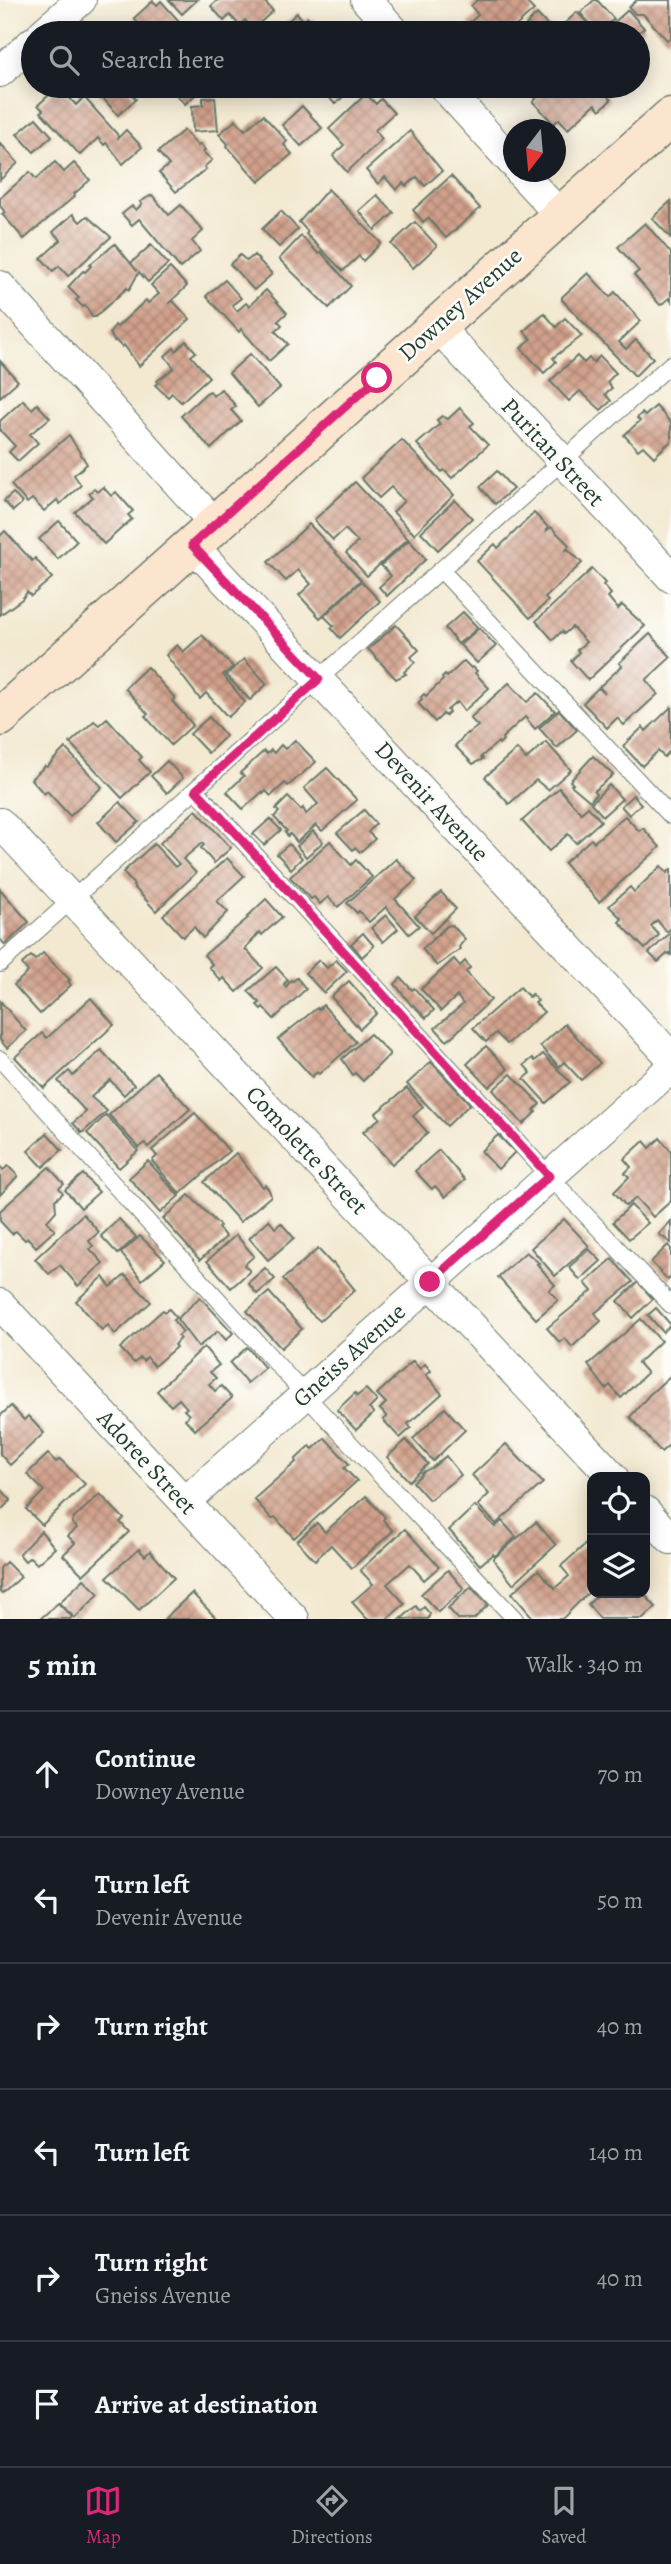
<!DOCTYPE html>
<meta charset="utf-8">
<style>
body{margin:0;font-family:Alegreya,serif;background:#20242c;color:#f1f3f6}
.controls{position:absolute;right:21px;bottom:21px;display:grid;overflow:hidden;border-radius:14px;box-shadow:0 4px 18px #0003}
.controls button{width:63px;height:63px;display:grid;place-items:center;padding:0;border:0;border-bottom:2px solid #363941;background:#171b24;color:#f1f3f6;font:35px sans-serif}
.compass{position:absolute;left:503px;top:119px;width:63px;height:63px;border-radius:50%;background:#171b24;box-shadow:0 4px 18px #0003;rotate:196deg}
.stop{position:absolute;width:21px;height:21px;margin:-16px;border:5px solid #db2777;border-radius:50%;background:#fff}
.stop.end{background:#db2777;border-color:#fff;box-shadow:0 2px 7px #0008}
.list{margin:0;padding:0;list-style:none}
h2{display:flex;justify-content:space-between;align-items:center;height:91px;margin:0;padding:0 28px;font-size:30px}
h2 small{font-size:23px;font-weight:400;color:#9ea1a6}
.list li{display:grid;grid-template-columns:46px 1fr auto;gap:21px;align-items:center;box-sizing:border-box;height:126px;padding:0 28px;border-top:2px solid #363941}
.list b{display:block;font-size:26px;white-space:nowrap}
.list p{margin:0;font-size:23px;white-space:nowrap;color:#9ea1a6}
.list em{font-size:23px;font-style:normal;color:#9ea1a6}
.icon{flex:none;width:38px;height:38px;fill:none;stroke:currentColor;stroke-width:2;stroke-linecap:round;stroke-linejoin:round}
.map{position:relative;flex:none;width:671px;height:1619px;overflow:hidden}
.search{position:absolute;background:#171b24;box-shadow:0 4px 18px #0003;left:21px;right:21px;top:21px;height:77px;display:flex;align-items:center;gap:18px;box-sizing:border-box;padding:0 24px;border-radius:38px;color:#9ea1a6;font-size:26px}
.sheet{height:847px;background:#171b24}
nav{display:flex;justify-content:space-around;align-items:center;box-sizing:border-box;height:98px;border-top:2px solid #363941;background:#171b24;font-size:19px;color:#9ea1a6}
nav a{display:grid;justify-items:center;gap:4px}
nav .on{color:#db2777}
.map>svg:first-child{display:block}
</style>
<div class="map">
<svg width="671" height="1619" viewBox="0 0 671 1619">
<defs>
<pattern id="building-cross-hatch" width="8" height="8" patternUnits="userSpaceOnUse" patternTransform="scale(1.75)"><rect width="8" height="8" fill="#d1a08b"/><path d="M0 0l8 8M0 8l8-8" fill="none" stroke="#a98472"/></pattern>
</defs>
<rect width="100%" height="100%" fill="#fdfcf7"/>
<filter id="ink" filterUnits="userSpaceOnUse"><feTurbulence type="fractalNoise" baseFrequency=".0143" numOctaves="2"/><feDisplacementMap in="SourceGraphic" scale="14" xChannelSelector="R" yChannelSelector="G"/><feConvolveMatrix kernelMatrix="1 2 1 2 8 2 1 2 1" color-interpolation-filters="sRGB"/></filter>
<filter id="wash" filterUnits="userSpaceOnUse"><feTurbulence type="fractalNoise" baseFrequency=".00686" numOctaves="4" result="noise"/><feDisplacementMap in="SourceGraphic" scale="28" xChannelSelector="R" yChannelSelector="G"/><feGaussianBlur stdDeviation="1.57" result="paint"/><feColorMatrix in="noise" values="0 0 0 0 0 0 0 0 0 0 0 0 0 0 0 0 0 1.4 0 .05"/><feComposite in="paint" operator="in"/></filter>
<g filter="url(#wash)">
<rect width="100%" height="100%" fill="#f3e9d1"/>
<g id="blocks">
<g fill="url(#building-cross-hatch)">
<polygon points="169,0 197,0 182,14"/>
<polygon points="218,0 267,0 265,2 273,11 253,29 245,20 239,25 230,15 224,21 211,6"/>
<polygon points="477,0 524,0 534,10 508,33 472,33 475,31 468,24 478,15 471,6"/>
<polygon points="594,0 597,0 614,19 598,33 580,13"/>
<polygon points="637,0 671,0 671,37 667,40 643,14 635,14 629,7"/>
<polygon points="153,1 157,5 161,1 187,30 183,33 132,33 129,30 138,23 134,18"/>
<polygon points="628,10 644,28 638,33 617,33 610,26"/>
<polygon points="577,12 596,32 594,33 561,33 558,30"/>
<polygon points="297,13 304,21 308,17 311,21 313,19 320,26 317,29 321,33 278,33 276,32"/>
<polygon points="537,14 551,29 546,33 523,33 529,28 526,25"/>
<polygon points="59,86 76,105 84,97 117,134 118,138 126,130 142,147 123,164 109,146 106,143 104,145 98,138 80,155 41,112 43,110 38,105"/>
<polygon points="92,86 124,86 136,99 118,115"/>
<polygon points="168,86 205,86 185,104"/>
<polygon points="319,86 355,86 335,104"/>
<polygon points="551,86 599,86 611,100 600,110 595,104 568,129 559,119 554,124 533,102 543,90 545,91"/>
<polygon points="366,94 376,104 381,99 394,113 375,130 382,139 347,172 333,156 344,145 329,129"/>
<polygon points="215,97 218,130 193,132 192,106 203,105 203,98"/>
<polygon points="302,106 322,128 301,146 282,125"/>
<polygon points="263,115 287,141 284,145 292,154 259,182 227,146 228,144 219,134 236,120 245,130"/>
<polygon points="36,118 52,136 34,152 17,134"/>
<polygon points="184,130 198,146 200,144 205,150 203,152 212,160 204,167 206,169 176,192 159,173 169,165 158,152"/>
<polygon points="410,131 442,171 425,186 417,177 406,186 403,183 396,190 385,177 378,184 366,170"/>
<polygon points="0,143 18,163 0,180"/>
<polygon points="55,162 64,172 74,163 90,180 74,194 75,196 24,239 2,214 5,212 0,206 0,198 30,172 36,179"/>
<polygon points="451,176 480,208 446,238 428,218 423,222 413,210"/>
<polygon points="328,189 381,243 363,261 359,256 343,271 306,234 308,232 299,222"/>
<polygon points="152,195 169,215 181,205 203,231 192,241 200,251 180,268 139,219 132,225 122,214 132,206 136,210 142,204 140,202"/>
<polygon points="377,195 394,213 375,230 359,211"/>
<polygon points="671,201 671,238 652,218"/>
<polygon points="281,211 298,229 279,247 262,229"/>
<polygon points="73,214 80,222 87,216 111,237 68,276 59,266 53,271 41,258 61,240 53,232"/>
<polygon points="415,222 437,246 413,268 391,244"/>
<polygon points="645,223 671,253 671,301 669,298 662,304 660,305 634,275 639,271 618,247"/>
<polygon points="301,236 319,254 321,252 351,286 329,308 279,259"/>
<polygon points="115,244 137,271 131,263 151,245 168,264 148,282 139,272 129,290 127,288 95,317 92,317 85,305 83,307 76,300 79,298 68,287 83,271 85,272 91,266 89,265"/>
<polygon points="240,255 247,261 254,255 272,274 254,290 230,264"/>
<polygon points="170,268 187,286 168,304 173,301 190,319 139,366 124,345 122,347 115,340 114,341 110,333 115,325 117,327 146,300 148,303 159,294 151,285"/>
<polygon points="588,273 610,297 615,292 641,321 619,342 626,349 636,340 653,358 635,376 562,300 562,297"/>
<polygon points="225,280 241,298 232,305 237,311 246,303 249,306 266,290 287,313 278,321 282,325 275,331 288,344 269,361 241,329 239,332 206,296"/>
<polygon points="544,313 556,327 565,318 582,336 553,358 556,362 544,373 521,348 531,339 524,331"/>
<polygon points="186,341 196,352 191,356 209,377 181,402 172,393 168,397 155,385 158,383 157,381 174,368 165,356 174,348 176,351"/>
<polygon points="250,354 280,388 258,407 229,373"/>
<polygon points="577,356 584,363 589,358 593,363 600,356 616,373 607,382 612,388 605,394 611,401 601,410 580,391 569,401 550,381"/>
<polygon points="0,361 18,381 0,397"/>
<polygon points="221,389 236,406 231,410 241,421 211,449 181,416 206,393 210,391 213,396"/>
<polygon points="23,400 32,409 37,404 50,418 30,434 38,443 18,461 9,452 15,446 0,430 0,421"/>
<polygon points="656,406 671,423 671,441 654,457 643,446 638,450 624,435 640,421 637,418 642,413 645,416"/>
<polygon points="460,408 474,423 470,426 488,445 452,478 444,470 442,472 417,444 440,424 437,420 442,416 448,419"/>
<polygon points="69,435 87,464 74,475 81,485 60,504 57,500 44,511 32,499 27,503 11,485"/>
<polygon points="402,440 454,495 414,534 393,512 404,501 391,487 379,498 361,478"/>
<polygon points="497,471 513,489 495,504 480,487"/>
<polygon points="355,482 408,539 367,576 346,553 358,542 345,529 333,540 314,520"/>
<polygon points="103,487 111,496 116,492 133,511 128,515 132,519 104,544 75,512 93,497 89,493 94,489 97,492"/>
<polygon points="13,493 22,503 13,511 4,501"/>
<polygon points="455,500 472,518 438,550 421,532"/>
<polygon points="534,513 548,527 547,530 551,527 569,545 566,550 568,549 582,563 545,598 548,601 530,618 477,561 495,544 498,548"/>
<polygon points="59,521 77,541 58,559 39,539"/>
<polygon points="309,524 361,580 320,618 299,595 311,584 298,570 286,581 268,562"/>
<polygon points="5,531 32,561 35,558 52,578 31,596 27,592 22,599 0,615 0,536"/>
<polygon points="409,540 426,559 387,596 379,587 391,576 381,565"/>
<polygon points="592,569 605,583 603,585 611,594 608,597 618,609 622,605 645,626 588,680 571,661 579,652 577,650 586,642 572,627 564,634 562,631 553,640 536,621"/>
<polygon points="361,581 380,601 340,638 331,628 334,626 324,616"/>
<polygon points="463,612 478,628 458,644 445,628"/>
<polygon points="396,625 419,650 411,657 415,662 404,672 406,674 396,679 368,649"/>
<polygon points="479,628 496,646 477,663 460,645"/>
<polygon points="650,634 671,657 646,680 658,694 624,725 617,718 607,728 583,703 598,688 605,693 599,687 622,666 619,663"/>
<polygon points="202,635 233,667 223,675 245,702 228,717 206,693 200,699 166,655 177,645 183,652"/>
<polygon points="244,659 267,684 250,700 226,675"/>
<polygon points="464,661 471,668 473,667 477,671 475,673 489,688 464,711 457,702 447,710 449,712 445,716 443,714 435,722 418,703 422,699 421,697 424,694 426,696 443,680 442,678 445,675 447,677"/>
<polygon points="147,667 175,698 172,701 193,725 171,745 145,716 148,714 125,688"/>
<polygon points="509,683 527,702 538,693 555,711 535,729 525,717 502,738 503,740 499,744 498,742 481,757 483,759 473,764 455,746 467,733 468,734 478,726 470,718"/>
<polygon points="671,707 671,750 664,757 658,751 642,766 623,746 643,727 646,731"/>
<polygon points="559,710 577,730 557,748 539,728"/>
<polygon points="209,717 226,736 208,753 190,734"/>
<polygon points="107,718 142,757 139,760 150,772 122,798 70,743 94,721 99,725"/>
<polygon points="295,740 316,762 288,786 285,783 271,796 266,791 263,794 262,792 243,809 227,792 244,776 240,773 264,751 267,754 271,750 274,753 281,745 285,749"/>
<polygon points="546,742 571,770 548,790 536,780 509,804 485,777 517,749 526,759"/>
<polygon points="65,748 102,787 70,816 47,791 44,794 31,779 45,766 47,767"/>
<polygon points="593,756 613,775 594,791 596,794 590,801 571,785 573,784 570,781"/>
<polygon points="167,761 183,778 167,793 151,776"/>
<polygon points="327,768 357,800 322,831 316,825 297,842 290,834 288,836 285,832 287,831 274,817 279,812 276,809 288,797 301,810 303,808 306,814 318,804 304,788"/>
<polygon points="609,785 622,799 603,816 591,803"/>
<polygon points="559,788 581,813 588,807 601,821 576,843 568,834 549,851 522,821"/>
<polygon points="633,795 641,804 629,815 621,806"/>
<polygon points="120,802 139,822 116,842 98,822"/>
<polygon points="196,810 231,848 214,863 201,848 204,845 202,843 183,859 196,873 156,911 133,886 134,885 123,872 154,844 175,867 179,864 160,843"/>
<polygon points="364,810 376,824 368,832 375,839 360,852 355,847 353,850 337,833"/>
<polygon points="625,816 639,831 643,828 660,847 599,902 564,863 591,839 594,842"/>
<polygon points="270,819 281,830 264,845 253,834"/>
<polygon points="313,831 323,842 306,857 297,846"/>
<polygon points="330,841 351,865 356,860 372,877 338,907 328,897 320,904 314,897 311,899 290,877"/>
<polygon points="289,844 302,858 291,869 277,854"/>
<polygon points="227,858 244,876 217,901 228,912 203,938 194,927 183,937 163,915"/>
<polygon points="396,859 416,880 395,899 419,926 409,934 386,907 369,922 359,911 357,913 347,903"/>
<polygon points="661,866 667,873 671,869 671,928 667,932 657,920 651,926 659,935 645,949 619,922 622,919 609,906 630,887 634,892"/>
<polygon points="0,889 29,922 5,945 0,939"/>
<polygon points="441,892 456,909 431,933 415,916"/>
<polygon points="266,899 282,917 262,935 260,932 245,949 263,968 237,992 224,978 221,981 209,967 212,964 204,955 248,918 247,917"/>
<polygon points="386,915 398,929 383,942 371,928"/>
<polygon points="452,925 465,939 459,947 460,949 437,966 422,949 447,926"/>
<polygon points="671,932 671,955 668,953 658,962 649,953"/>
<polygon points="363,933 374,946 362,957 351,944"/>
<polygon points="43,953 70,980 68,981 71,985 40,1014 14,985 28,972 22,964 31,956 35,960"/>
<polygon points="454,959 460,966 465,961 470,968 466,972 491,1000 447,1041 435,1028 463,1004 457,996 441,1011 421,989"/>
<polygon points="319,960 327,968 336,960 347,971 324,993 305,973"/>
<polygon points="276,967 288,980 284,984 286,987 291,980 293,981 297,978 306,989 274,1019 263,1007 261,1009 257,1005 260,1003 248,991"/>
<polygon points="401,978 412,990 414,988 434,1010 426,1018 413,1005 412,1006 395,984"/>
<polygon points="349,981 377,1013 360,1029 331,997"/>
<polygon points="520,987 529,997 532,994 538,1001 535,1003 544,1012 507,1044 496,1033 486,1042 473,1028"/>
<polygon points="91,998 114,1025 44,1088 15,1057 42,1033 47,1038"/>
<polygon points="0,1001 26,1031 7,1048 0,1040"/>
<polygon points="323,1005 356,1042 319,1074 317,1072 312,1077 278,1039 317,1008 318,1010"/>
<polygon points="565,1024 600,1063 581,1080 564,1062 559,1067 540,1046"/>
<polygon points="370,1034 390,1054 363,1081 355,1073 353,1075 342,1059"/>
<polygon points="486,1046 508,1069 489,1087 467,1064"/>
<polygon points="101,1050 134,1085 124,1095 110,1080 91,1097 107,1111 82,1133 73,1123 86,1112 58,1081 69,1071 73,1076"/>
<polygon points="543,1054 570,1082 546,1103 524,1079 531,1073 524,1065 533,1058 535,1061"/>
<polygon points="431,1062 470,1104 447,1126 407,1084"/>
<polygon points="156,1072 190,1109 148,1147 145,1143 139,1148 109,1115"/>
<polygon points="511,1074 540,1104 534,1110 536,1112 523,1124 493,1090"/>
<polygon points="407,1088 423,1107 413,1116 428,1133 392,1164 363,1132 380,1118 376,1113"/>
<polygon points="195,1113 229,1151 180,1194 152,1161 157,1156 152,1150"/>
<polygon points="106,1115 138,1151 119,1168 87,1133"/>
<polygon points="47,1133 62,1150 43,1167 28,1151"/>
<polygon points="498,1135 515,1152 498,1169 481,1151"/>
<polygon points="660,1138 671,1151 671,1201 653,1217 636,1198 626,1206 614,1192 629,1177 625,1173 631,1167 624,1159 644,1141 650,1148"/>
<polygon points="439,1150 465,1180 445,1197 435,1186 432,1189 415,1171"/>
<polygon points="236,1153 263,1187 265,1185 269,1190 271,1196 240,1222 204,1182"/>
<polygon points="148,1161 179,1196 160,1213 129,1178"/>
<polygon points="0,1166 3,1170 8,1166 18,1176 0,1195"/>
<polygon points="49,1167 64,1184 59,1188 63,1193 55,1200 56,1211 47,1221 55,1230 36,1247 28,1238 25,1240 16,1231 12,1234 0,1221 0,1211"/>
<polygon points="83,1174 99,1192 81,1208 65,1190"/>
<polygon points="189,1195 220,1226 218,1228 226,1237 200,1260 163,1219"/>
<polygon points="631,1205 648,1223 629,1239 613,1222"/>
<polygon points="83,1214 99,1232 89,1241 93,1246 90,1249 103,1263 78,1286 60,1265 49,1274 35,1259"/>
<polygon points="119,1219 136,1237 118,1254 101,1236"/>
<polygon points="564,1219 589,1246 555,1276 531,1248"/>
<polygon points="269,1220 275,1228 281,1223 294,1238 268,1260 249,1238"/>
<polygon points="671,1221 671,1243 659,1234"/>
<polygon points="236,1235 254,1256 244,1265 250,1271 231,1288 207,1261"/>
<polygon points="140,1236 165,1260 142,1280 121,1253"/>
<polygon points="668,1245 671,1249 671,1277 668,1280 651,1262"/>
<polygon points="318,1249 332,1264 333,1263 355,1290 320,1321 305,1308 283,1279"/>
<polygon points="589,1249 601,1261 580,1280 569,1267"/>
<polygon points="526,1252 539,1263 537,1264 555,1285 549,1290 558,1300 536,1319 498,1277"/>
<polygon points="612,1259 633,1282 595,1313 601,1321 572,1347 565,1338 560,1343 547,1328 592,1291 585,1283"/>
<polygon points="265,1268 275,1279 257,1294 248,1283"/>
<polygon points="125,1275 151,1302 115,1334 108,1325 102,1330 76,1301 103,1277 111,1287"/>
<polygon points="638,1282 653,1299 633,1318 618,1301"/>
<polygon points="269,1292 302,1329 281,1348 247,1311"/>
<polygon points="200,1297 233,1333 226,1340 218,1331 198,1347 177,1319"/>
<polygon points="656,1308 671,1325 663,1332 648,1315"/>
<polygon points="169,1309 176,1317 173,1320 183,1332 178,1336 180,1338 174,1345 176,1347 154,1366 147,1357 143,1361 140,1358 134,1363 120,1348 163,1310 165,1312"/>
<polygon points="641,1319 661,1341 638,1363 647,1373 621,1398 610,1385 606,1389 588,1365"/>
<polygon points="204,1347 219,1365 210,1372 216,1378 209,1384 215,1391 221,1386 232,1398 195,1430 185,1419 189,1415 184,1410 187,1408 179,1399 171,1406 157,1391"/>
<polygon points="247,1347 265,1368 247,1383 230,1363"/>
<polygon points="413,1361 420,1369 425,1364 431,1371 426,1375 442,1394 408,1424 411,1428 400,1438 383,1420 387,1417 380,1409 386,1403 377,1394"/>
<polygon points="671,1375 671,1443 661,1452 630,1417 649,1395"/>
<polygon points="366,1389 377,1401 369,1409 374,1413 356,1430 337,1410 355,1393 357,1396"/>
<polygon points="11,1406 24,1420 28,1416 44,1433 10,1465 0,1454 0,1416"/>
<polygon points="445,1408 465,1430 433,1461 413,1439"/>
<polygon points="325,1438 349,1464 344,1468 357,1481 294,1538 275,1517 272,1519 254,1499 296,1462 295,1460 310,1446 313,1449"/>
<polygon points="406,1440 428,1464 409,1481 387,1457"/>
<polygon points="506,1444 543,1483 496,1524 478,1505 489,1494 472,1475"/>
<polygon points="48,1454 56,1462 60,1459 85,1484 42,1525 26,1509 44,1491 27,1474"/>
<polygon points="446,1456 461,1475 429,1500 413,1482 422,1474 421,1473 433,1467"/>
<polygon points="0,1488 11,1500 0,1511"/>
<polygon points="100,1494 124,1519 120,1522 129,1532 83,1575 63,1555 75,1543 68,1536 77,1528 72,1523 73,1519"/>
<polygon points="366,1496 385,1517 383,1520 393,1531 352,1568 331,1545 315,1560 297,1541 317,1523 325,1532"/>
<polygon points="475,1506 495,1527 502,1521 516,1537 495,1556 493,1554 480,1565 449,1530"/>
<polygon points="536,1522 556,1545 513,1584 493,1559"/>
<polygon points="405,1529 439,1567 424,1580 410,1564 387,1584 405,1604 387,1619 367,1619 352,1602 373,1584 360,1570"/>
<polygon points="41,1531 55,1548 37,1564 30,1557 25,1561 19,1554"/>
<polygon points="588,1542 592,1547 592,1587 589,1592 562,1619 534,1619 512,1593 538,1570 555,1588 569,1576 561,1566"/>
<polygon points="139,1549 145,1556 150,1551 174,1578 139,1610 107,1577"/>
<polygon points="6,1562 21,1577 2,1594 0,1592 0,1568"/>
<polygon points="448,1570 464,1589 438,1612 421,1594"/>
<polygon points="84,1579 99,1594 75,1618 59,1603"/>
<polygon points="471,1587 488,1605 474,1619 458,1619 448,1608"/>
<polygon points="192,1593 217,1619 164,1619"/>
<polygon points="600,1593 643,1593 656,1607 643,1619 600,1619 588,1604"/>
<polygon points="58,1603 72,1617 70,1619 40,1619"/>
<polygon points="416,1606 420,1611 424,1607 430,1614 428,1619 401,1619"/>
</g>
</g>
</g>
<g filter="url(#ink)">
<use href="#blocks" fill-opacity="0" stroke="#69796b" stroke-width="2"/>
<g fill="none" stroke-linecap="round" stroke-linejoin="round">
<defs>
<g id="service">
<polyline points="441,570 671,816"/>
<polyline points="196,790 549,1176 671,1305"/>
<polyline points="0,964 671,364"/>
<polyline points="0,1059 305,1395 515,1619"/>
</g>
<g id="minor">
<polyline points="366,0 396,33"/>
<polyline points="43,33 81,0"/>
<polyline points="0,72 33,42"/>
<polyline points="443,86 514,164"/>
<polyline points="520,172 560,215"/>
<polyline points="0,286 215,524"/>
<polyline points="436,325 671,577"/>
<polyline points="192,545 671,1057"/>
<polyline points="0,823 613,1477"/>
<polyline points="0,1304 294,1619"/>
<polyline points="185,1502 671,1068"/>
<polyline points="645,1511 671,1539"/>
</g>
<polyline id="secondary" points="0,717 671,117"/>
</defs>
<use href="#service" stroke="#69796b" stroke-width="18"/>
<use href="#minor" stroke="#69796b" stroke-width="32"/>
<use href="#secondary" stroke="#69796b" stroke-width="41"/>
<use href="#service" stroke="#fff" stroke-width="16"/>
<use href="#minor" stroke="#fff" stroke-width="30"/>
<use href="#secondary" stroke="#fce5cf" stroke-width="38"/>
</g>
</g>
<g fill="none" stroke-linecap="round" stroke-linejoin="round" filter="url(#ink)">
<polyline stroke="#db2777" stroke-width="9" points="377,378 192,545 319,679 196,790 549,1176 430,1282"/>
</g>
<g text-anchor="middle" stroke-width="5" stroke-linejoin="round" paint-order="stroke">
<g font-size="24" fill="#1f3d34" stroke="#fdfcf7">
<text transform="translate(460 304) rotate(-42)" y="8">Downey Avenue</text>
<text transform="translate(553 452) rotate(47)" y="8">Puritan Street</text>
<text transform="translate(432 801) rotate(47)" y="8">Devenir Avenue</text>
<text transform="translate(307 1150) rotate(47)" y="8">Comolette Street</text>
<text transform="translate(349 1355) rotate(-42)" y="8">Gneiss Avenue</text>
<text transform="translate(147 1462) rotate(47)" y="8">Adoree Street</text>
</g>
</g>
</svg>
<div class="controls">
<button><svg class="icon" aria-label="locate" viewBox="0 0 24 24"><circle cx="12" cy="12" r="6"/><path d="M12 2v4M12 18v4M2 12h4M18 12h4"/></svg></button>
<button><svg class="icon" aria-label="layers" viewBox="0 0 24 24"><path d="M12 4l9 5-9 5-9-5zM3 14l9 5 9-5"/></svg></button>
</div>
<svg class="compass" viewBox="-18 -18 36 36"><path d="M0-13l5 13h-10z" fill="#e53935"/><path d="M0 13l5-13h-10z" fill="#9ea1a6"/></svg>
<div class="stop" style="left:377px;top:378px"></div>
<div class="stop end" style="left:430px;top:1282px"></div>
<div class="search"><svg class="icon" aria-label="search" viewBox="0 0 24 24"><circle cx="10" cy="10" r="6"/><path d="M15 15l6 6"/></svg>Search here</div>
</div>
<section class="sheet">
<h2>5 min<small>Walk · 340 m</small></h2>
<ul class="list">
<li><svg class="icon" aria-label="ahead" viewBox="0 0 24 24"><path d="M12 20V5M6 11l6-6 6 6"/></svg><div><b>Continue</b><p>Downey Avenue</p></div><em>70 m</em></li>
<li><svg class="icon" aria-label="left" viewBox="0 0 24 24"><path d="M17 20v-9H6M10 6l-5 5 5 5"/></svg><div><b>Turn left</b><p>Devenir Avenue</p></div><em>50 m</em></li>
<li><svg class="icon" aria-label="right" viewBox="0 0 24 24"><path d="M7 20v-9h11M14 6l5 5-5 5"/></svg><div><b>Turn right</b></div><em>40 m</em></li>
<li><svg class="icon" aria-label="left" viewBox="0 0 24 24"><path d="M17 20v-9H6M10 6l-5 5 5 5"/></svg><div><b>Turn left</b></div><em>140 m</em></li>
<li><svg class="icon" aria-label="right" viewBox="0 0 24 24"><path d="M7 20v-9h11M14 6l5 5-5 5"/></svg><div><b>Turn right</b><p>Gneiss Avenue</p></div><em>40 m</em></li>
<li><svg class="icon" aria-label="arrive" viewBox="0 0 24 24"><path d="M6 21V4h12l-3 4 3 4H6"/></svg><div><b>Arrive at destination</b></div></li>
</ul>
</section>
<nav>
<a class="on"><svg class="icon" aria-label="map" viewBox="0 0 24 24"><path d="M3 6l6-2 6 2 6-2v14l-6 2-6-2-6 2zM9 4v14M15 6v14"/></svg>Map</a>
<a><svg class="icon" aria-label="directions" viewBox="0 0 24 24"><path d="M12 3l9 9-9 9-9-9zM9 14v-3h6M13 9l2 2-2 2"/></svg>Directions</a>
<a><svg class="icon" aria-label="saved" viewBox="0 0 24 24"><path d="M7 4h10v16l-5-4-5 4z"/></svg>Saved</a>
</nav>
